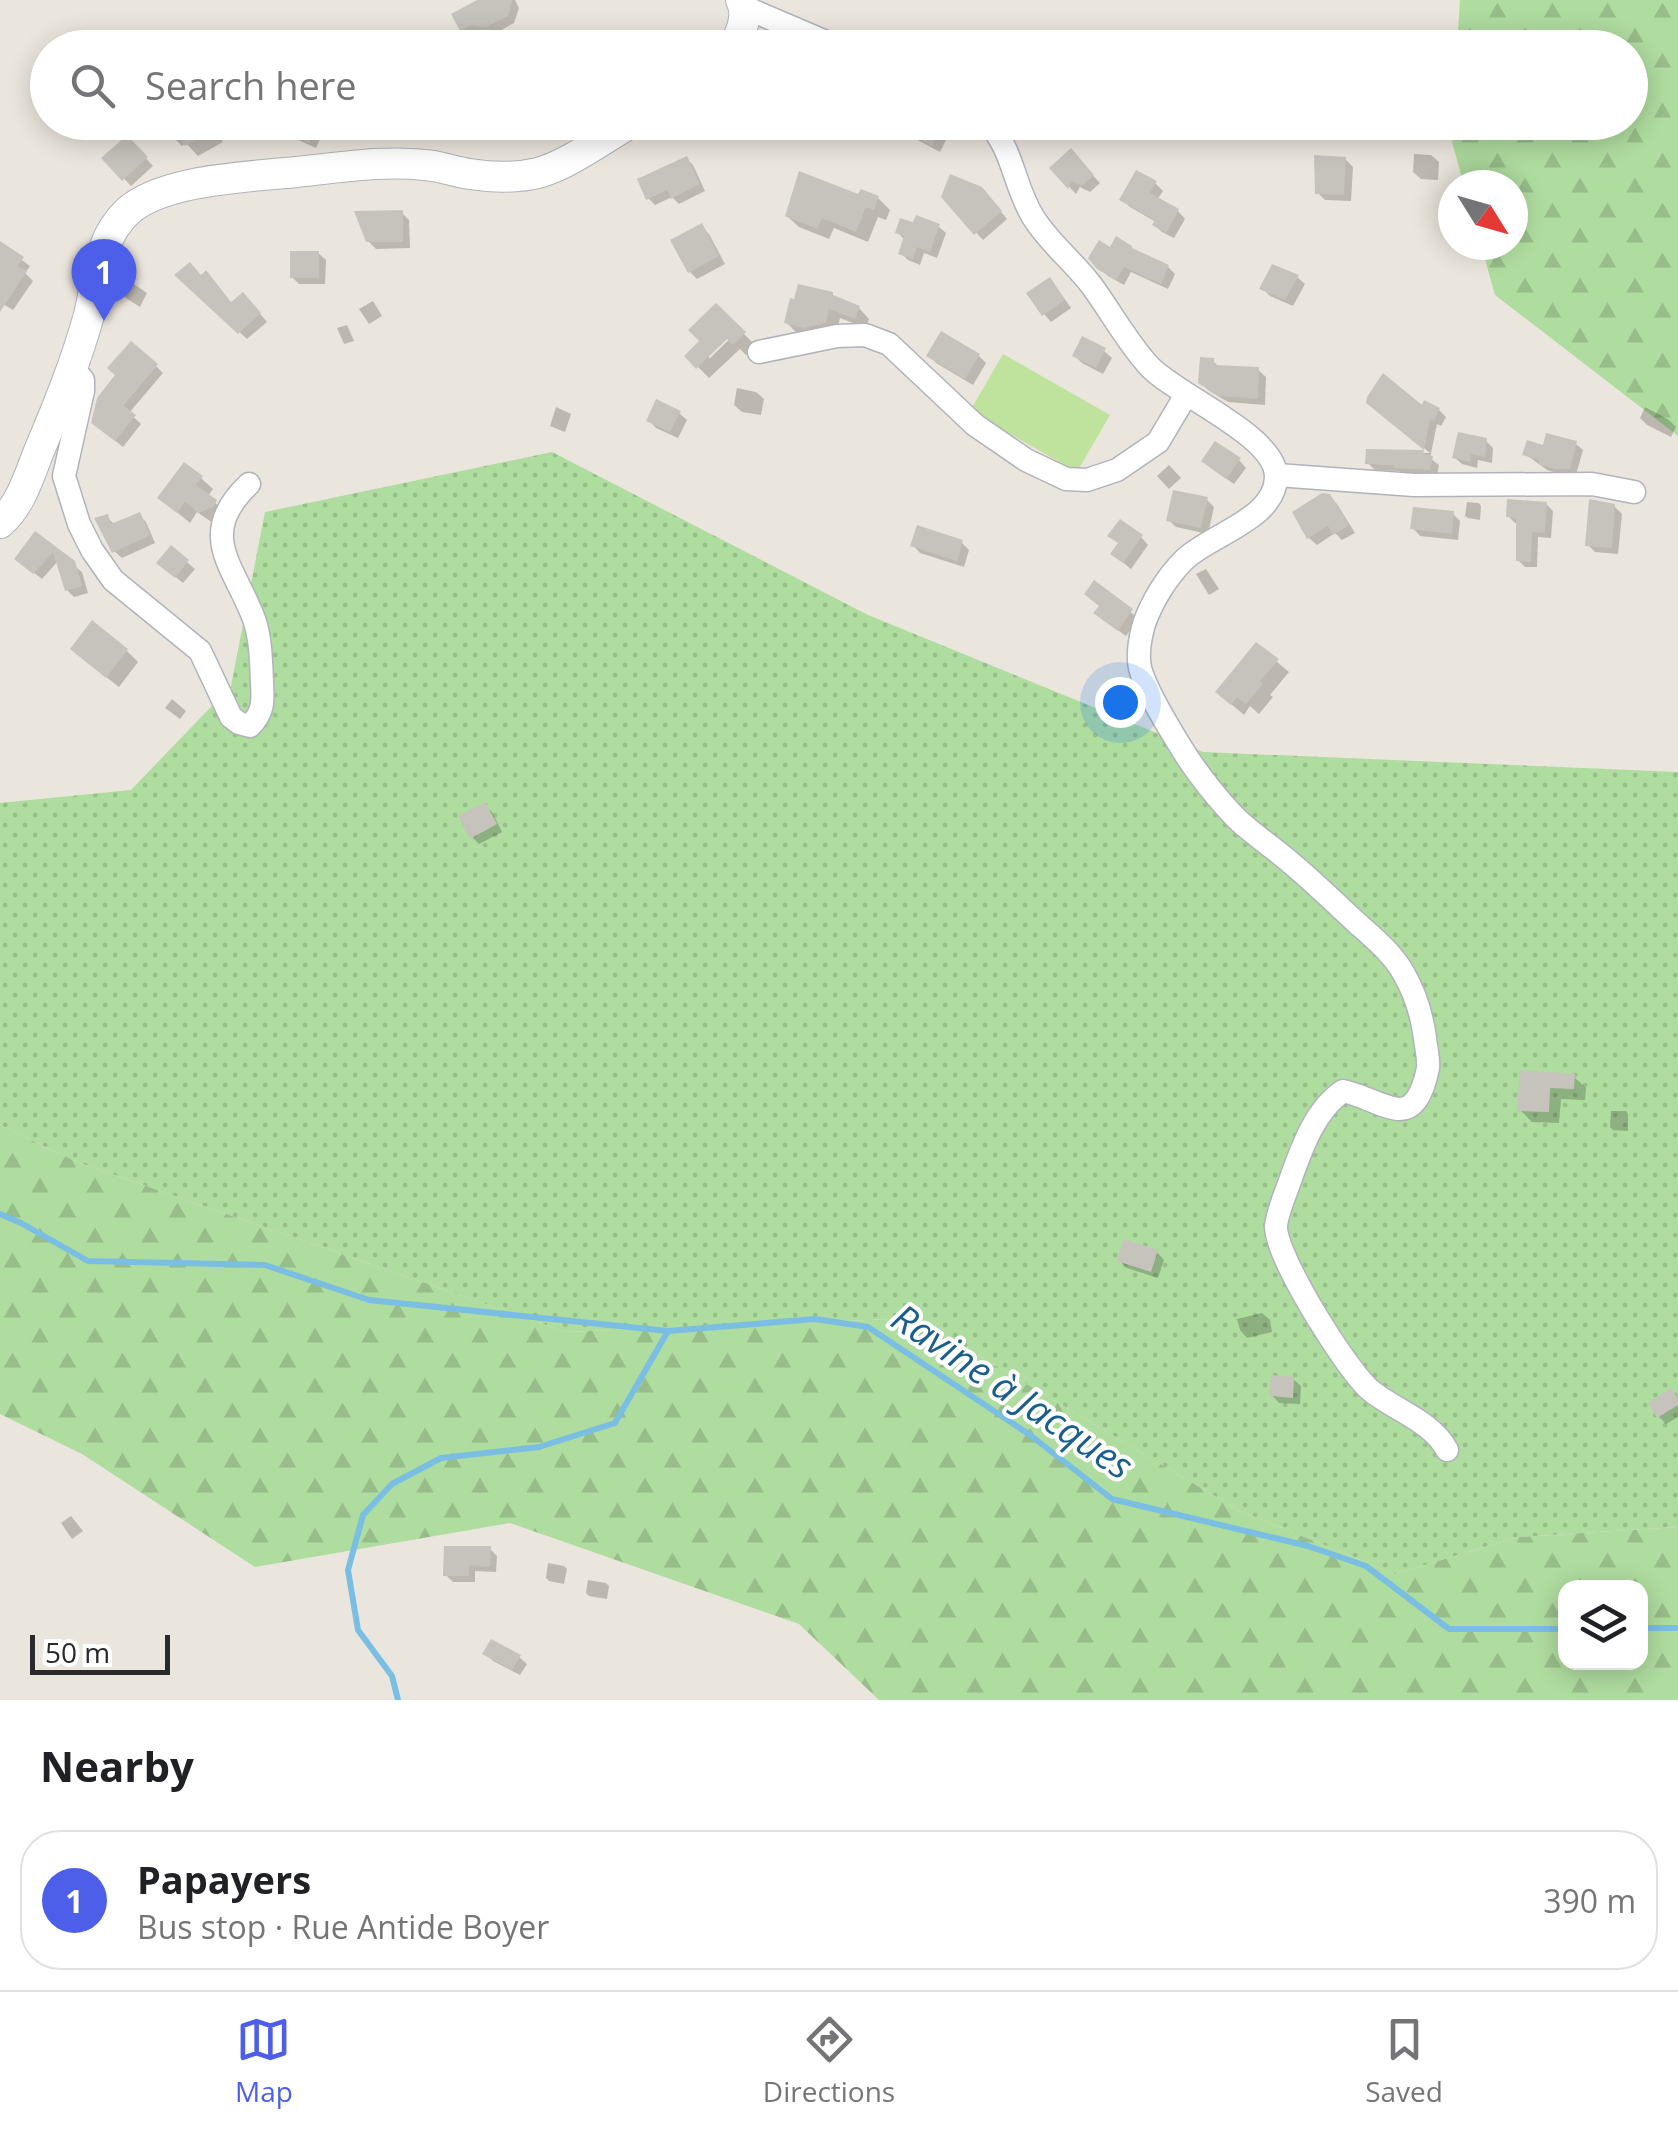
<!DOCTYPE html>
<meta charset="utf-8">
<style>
body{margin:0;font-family:"Open Sans",sans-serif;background:#f6f6f6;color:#202124}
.controls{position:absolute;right:30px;bottom:30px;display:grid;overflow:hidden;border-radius:20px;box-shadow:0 5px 25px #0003}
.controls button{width:90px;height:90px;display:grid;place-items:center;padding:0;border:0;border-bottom:2px solid #e0e0e0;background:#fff;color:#202124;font:50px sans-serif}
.compass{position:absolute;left:1438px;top:170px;width:90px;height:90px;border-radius:50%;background:#fff;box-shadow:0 5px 25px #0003;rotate:127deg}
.scale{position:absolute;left:30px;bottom:25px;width:140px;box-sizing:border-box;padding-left:10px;border:5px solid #2a2a2a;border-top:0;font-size:28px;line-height:35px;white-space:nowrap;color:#2a2a2a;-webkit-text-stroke:8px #fff;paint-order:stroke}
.you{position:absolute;left:1120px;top:702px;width:35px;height:35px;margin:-25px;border:8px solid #fff;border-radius:50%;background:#1a73e8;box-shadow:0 0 0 15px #1a73e833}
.badge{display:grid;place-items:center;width:65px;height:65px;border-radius:50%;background:#4d5fe8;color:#fff;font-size:32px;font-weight:700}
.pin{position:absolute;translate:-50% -82px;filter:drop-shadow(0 2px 5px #0008)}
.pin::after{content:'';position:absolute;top:52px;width:35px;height:30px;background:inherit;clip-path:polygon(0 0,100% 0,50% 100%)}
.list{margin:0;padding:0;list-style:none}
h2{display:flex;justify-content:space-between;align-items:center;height:130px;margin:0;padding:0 40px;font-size:42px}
h2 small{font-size:32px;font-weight:400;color:#757577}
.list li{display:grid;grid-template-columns:65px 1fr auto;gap:30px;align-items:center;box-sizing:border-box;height:140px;margin:0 20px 20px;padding:0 20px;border:2px solid #e0e0e0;border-radius:40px}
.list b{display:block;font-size:38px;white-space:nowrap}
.list p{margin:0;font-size:32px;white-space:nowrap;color:#757577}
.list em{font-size:32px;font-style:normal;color:#757577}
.icon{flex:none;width:55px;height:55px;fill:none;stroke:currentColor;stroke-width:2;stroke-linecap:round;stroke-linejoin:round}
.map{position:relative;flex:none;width:1678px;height:1700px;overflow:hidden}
.search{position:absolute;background:#fff;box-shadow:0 5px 25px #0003;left:30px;right:30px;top:30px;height:110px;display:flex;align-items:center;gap:25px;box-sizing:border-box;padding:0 35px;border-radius:55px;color:#757577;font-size:38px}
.sheet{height:290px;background:#fff}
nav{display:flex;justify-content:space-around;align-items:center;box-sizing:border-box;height:140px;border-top:2px solid #e0e0e0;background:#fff;font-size:28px;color:#757577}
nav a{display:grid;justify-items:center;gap:5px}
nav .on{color:#4d5fe8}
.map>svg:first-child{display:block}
</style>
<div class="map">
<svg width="1678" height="1700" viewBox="0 0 1678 1700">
<defs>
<pattern id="grass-dots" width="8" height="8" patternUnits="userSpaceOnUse" patternTransform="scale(2.5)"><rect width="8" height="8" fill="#afdc9f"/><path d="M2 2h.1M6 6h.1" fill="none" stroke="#97bd89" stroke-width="1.8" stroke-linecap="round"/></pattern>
<pattern id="forest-firs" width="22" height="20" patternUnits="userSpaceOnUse" patternTransform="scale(2.5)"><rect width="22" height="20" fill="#afdc9f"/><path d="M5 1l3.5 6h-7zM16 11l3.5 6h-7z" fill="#97bd89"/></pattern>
</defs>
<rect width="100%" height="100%" fill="#ebe6dd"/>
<polygon fill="url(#grass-dots)" points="552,452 868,615 1203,752 1678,772 1678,1527 1518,1537 1395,1574 1238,1510 916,1318 566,1332 77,1162 0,1125 0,803 131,790 231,686 265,512"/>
<g fill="url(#forest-firs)" fill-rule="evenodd">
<polygon points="1460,0 1678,0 1678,436 1495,295 1481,245 1513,245 1513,185 1464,185 1452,142 1453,123 1630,122 1630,48 1457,47"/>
<path d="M0,1125L77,1162L566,1332L916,1318L1238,1510L1395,1574L1518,1537L1678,1527V1700H879L799,1624L510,1523L255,1567L82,1454L0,1414ZM1566,1588H1640V1662H1566Z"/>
</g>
<polygon fill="#bfe29c" points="1003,354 1110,415 1077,472 970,411"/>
<g fill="#0003" fill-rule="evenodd">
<polygon points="482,0 515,0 519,8 514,23 494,34 478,32 469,36 462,29"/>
<polygon points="163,122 211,122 223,142 198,156 186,143 182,146 170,134"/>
<polygon points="317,123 324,130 316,148 280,132 272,125"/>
<polygon points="905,130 939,133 946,140 940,152 912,137"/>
<polygon points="127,138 153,166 131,186 105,158"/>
<polygon points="1071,152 1100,183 1090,192 1080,187 1076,194 1052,168"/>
<polygon points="1414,154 1431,155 1439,162 1438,180 1421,179 1413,172"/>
<polygon points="687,159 693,165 705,191 679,204 672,197 655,205 648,198"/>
<polygon points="1345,159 1353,167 1351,201 1325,200 1318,193"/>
<polygon points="1155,183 1163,191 1157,200 1178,211 1185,219 1174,238 1162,232 1155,225 1156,222 1130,207 1122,200"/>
<polygon points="860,197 878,198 890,210 886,220 878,217 868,242 834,228 829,239 799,227 787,216"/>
<polygon points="944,197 989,197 1007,219 983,240"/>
<polygon points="402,213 409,220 410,248 376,249 368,241"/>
<polygon points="938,226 946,233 937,258 924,253 920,265 908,260 901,253 905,240 898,233"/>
<polygon points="701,227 709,234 725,264 697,279 690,272"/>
<polygon points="0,244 30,266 25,273 33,281 13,310 0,302"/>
<polygon points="1131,248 1168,267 1175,274 1168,289 1131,272 1124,285 1108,276 1091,258 1111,250"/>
<polygon points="318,253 326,260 325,284 299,284 292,277"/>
<polygon points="178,275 232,304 250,302 267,322 247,339"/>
<polygon points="1297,277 1305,284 1293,306 1270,296 1262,288"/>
<polygon points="131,282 147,293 140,307 123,296"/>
<polygon points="1057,288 1071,308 1051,322 1044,314"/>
<polygon points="837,299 859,308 869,319 866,328 840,318 836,333 797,333 786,322"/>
<polygon points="373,301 382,316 369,324 359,309"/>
<path d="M716,306L755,345L746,355L740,349L709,378L687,356L703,341ZM734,328L737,332L709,359V352Z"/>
<polygon points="347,325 354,341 344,344 337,328"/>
<polygon points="1104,351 1112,358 1103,374 1082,363 1075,356"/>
<polygon points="929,356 979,356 986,363 973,385 936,363"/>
<polygon points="1213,361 1220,368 1258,370 1266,377 1265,405 1228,402 1208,390 1201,382"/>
<polygon points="156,366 163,373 129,413 141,424 123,447 102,430"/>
<polygon points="737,388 756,392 764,399 761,415 742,412 734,405"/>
<polygon points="556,407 571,414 565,432 550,426"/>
<polygon points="1645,407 1669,420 1676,427 1671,437 1647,425 1640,418"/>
<polygon points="1377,409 1439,410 1446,417 1441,426 1437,424 1430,458 1439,465 1437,476 1403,474 1399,471 1375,470 1368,463 1368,452 1430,453"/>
<polygon points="679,413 687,420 678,438 656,428 649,420"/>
<polygon points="1486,441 1493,448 1492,463 1478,460 1477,468 1462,464 1454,457"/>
<polygon points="1576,444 1583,450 1576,475 1564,475 1547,470 1525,454 1545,448"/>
<polygon points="1239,460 1246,468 1234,484 1211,468"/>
<polygon points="1169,465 1181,478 1169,489 1157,476"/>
<polygon points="201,478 213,489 208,496 227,514 213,523 197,512 190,523 160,498"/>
<polygon points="1329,496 1337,504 1355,533 1342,540 1335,533 1317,545 1309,538 1295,513"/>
<polygon points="1207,500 1214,507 1208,534 1176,527 1169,520"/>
<polygon points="1467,502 1479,503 1481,506 1480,520 1468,518 1465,516"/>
<polygon points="1546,504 1553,511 1551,538 1538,537 1537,567 1525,567 1518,560 1519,523 1515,523 1508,516"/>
<polygon points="1614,506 1622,514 1618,554 1595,552 1588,545"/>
<polygon points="1453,514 1460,521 1458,540 1420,536 1413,528"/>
<polygon points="139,515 146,522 155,543 122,558 114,551 107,517 115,525"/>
<polygon points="35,535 82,572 88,593 74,597 67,590 58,561 42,579 25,566"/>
<polygon points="1141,537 1148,545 1131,569 1121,561"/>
<polygon points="962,543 969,550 964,567 920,553 913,545"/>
<polygon points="171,549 195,569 183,583 167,570"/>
<polygon points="1206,569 1219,589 1209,595 1196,574"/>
<polygon points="1095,584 1139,619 1126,636 1104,620"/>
<polygon points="1257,645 1289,672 1270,695 1273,697 1259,714 1250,706 1244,715 1230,703"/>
<polygon points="127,651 138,662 119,687 84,660"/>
<polygon points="172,699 186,711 180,719 165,708"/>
<polygon points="484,805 492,812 502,832 479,844 472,837"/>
<polygon points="1522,1073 1574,1077 1586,1088 1585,1100 1561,1099 1559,1123 1532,1122 1520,1110"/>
<polygon points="1611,1111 1626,1111 1628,1114 1628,1131 1613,1130 1610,1127"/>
<polygon points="1157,1252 1164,1260 1158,1278 1127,1268 1120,1261"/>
<polygon points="1262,1313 1270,1320 1272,1332 1247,1338 1240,1330 1237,1319"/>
<polygon points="1293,1379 1301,1386 1300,1404 1279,1403 1272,1395"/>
<polygon points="1671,1391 1678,1398 1678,1417 1666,1424 1659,1417"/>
<polygon points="71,1516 83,1531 72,1539 61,1523"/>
<polygon points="490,1549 497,1556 496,1572 475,1571 475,1582 453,1582 446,1575"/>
<polygon points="548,1563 564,1566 567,1569 564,1584 549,1581 546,1578"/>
<polygon points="588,1580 606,1583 609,1586 607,1599 589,1596 586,1593"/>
<polygon points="485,1653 519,1657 527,1664 520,1675 493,1661"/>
</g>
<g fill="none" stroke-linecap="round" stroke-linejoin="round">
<g stroke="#7abfe3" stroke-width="6">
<polyline points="0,1214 21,1223 88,1261 265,1265 369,1300 668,1331 815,1319 868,1327 1030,1435 1112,1499 1308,1546 1366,1566 1449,1629 1566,1629"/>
<polyline points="1640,1628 1678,1628"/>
<polyline points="398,1700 392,1676 358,1630 348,1570 363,1515 392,1484 441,1458 539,1447 615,1423 668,1331"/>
</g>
</g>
<g fill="#c6c3bd">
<polygon points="477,0 512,0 508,16 486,27 470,25 460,31 451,14"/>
<polygon points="171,122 226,122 185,146"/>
<polygon points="263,122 318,122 309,143"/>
<polygon points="886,122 924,122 940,131 932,146"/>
<polygon points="127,135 148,157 122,181 101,158"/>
<polygon points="1071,148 1094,175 1081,186 1072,181 1068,189 1049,168"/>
<polygon points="1314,155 1346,157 1344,195 1315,194"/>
<polygon points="687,156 700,184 671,199 667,190 646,200 637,179"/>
<polygon points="1136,170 1157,181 1150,193 1179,209 1166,233 1152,225 1155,220 1119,200"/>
<polygon points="799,171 858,194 861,189 879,196 874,210 866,207 856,232 822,218 817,229 785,216"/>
<polygon points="950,174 982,187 1002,211 974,235 941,197"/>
<polygon points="403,210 403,242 366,242 354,211"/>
<polygon points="916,215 940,224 930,252 917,247 913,259 898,254 904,236 895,233 900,218 913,222"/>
<polygon points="702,223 719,256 688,273 670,240"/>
<polygon points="1116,236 1132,246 1132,248 1169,265 1161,284 1124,267 1116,280 1097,269 1088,258 1099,240 1110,247"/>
<polygon points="0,241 24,257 18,266 27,271 0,312"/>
<rect x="290" y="251" width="29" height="27"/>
<polygon points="190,262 201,275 206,270 231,302 243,292 261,313 238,334 174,275"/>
<polygon points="1272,264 1299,275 1285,300 1259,289"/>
<polygon points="1050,277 1065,300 1042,316 1026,293"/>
<polygon points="798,284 833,292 833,295 860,306 855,319 829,309 826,323 803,328 784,323 790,298 794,299"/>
<polygon points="716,303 746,332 733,345 727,339 696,369 684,356 699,341 688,330"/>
<polygon points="941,331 980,354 965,379 926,356"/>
<polygon points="1082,336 1106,348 1096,368 1072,356"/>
<polygon points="131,341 158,364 123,405 136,415 115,441 91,423 97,398 115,375 107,368"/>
<polygon points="1200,357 1214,358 1214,365 1259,367 1258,399 1218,396 1198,383"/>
<polygon points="1383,373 1422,405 1424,400 1440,408 1434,421 1430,419 1424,450 1366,403 1367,397"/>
<polygon points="656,399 681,411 670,432 646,421"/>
<polygon points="1458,432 1487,438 1485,457 1471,454 1470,462 1452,458"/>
<polygon points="1546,433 1577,441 1570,469 1555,469 1538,464 1539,460 1522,455 1527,440 1543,445"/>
<polygon points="1215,441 1241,458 1226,479 1201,461"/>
<polygon points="1366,449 1424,450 1423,454 1433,456 1430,470 1393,468 1394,465 1365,464"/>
<polygon points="184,462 203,476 196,485 217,500 214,506 199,513 185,502 177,513 157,498"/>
<polygon points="1173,490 1208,497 1201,528 1166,521"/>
<polygon points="1322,493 1330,494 1349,525 1333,535 1328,526 1307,539 1292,512"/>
<polygon points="1507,499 1547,502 1545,533 1532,532 1531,562 1516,561 1516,518 1506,517"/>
<polygon points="1589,499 1615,504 1612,548 1585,546"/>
<polygon points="1413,507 1454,511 1452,534 1410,529"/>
<polygon points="140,512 150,535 112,553 94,518 108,514 111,524"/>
<polygon points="1120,519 1143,535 1123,563 1110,554 1118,543 1107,536"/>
<polygon points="917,525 963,540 957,561 910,546"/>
<polygon points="35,531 75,561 82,586 65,591 53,552 33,574 14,559"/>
<polygon points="171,545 189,560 175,578 156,563"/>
<polygon points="1094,580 1133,609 1118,631 1093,613 1099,606 1084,594"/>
<polygon points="92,620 128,649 106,678 70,649"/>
<polygon points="1256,642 1279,659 1260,681 1263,684 1246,704 1237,697 1231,705 1215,692"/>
<polygon points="485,802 497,824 470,839 458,816"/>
<polygon points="1520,1070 1575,1074 1574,1089 1550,1088 1549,1112 1517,1111"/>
<polygon points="1123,1239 1158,1250 1151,1272 1117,1261"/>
<polygon points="1271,1375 1294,1377 1293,1398 1269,1396"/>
<polygon points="1671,1388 1678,1399 1678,1405 1657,1418 1648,1403"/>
<polygon points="444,1546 491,1546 490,1567 469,1565 469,1576 443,1576"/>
<polygon points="491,1639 521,1655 512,1670 482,1654"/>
</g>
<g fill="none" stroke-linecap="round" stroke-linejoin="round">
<defs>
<g id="minor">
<polyline points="744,7 840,48"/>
<path d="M988,122C1015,154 1013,184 1033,217C1049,243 1074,262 1092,286C1111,312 1127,342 1149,366C1177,396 1277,436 1276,477C1276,519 1209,535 1184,560C1167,577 1152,601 1144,624C1140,638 1137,653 1140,668C1146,691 1169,728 1182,749C1196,772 1219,801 1238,820C1254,835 1274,848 1291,863C1314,882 1336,904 1358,924C1375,939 1393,954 1404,974C1415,993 1422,1016 1425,1038C1426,1048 1429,1059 1428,1068C1425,1083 1418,1109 1400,1109C1386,1109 1360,1094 1343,1091C1316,1109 1303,1145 1292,1175C1288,1188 1277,1212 1276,1226C1275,1256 1346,1369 1370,1390C1394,1410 1432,1421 1447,1450"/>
<polyline points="759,352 837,336 865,335 889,344 975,425 1026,460 1066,479 1087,480 1117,470 1158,442 1186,395"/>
<path d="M73,368L83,380V391L64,476L79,524L92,550L113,580L200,651L231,717L239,723L250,726C264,712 263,701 262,682C261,662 261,639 254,619C235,567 195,535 249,484"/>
<polyline points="1277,475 1414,485 1592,484 1634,492"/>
</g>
<g id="secondary">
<path d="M733,48C741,33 749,16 741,0"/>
<path d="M0,523C21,505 29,476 39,451C58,406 76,362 89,315C98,278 98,239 128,211C164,179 250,177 296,172C338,168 383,160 425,165C440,166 455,172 470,174C490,177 517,178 538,173C568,165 604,138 632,122"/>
</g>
</defs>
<use href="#minor" stroke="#b1b3bc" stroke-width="25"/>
<use href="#secondary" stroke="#b1b3bc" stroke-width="32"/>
<use href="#minor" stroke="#fff" stroke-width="22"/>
<use href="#secondary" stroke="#fff" stroke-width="30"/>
</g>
<g text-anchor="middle" stroke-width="8" stroke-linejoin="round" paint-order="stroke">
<g font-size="38" font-style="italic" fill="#1a5e8e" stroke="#fff">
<text transform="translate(1012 1392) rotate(34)" y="13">Ravine à Jacques</text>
</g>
</g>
</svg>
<div class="controls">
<button><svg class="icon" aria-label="layers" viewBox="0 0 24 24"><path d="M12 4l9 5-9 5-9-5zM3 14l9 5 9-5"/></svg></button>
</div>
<svg class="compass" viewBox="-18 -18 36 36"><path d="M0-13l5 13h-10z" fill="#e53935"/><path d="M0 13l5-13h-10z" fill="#757577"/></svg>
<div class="scale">50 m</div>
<div class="you"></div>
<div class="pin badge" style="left:104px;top:321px">1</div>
<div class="search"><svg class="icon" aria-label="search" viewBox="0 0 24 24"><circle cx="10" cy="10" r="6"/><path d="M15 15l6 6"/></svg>Search here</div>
</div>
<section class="sheet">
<h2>Nearby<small></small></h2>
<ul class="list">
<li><span class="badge">1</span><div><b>Papayers</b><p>Bus stop · Rue Antide Boyer</p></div><em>390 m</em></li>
</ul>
</section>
<nav>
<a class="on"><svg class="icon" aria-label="map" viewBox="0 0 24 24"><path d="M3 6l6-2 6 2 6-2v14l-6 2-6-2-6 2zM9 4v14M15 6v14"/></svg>Map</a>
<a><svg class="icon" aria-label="directions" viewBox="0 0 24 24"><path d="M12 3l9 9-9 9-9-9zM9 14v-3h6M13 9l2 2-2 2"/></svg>Directions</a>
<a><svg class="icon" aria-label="saved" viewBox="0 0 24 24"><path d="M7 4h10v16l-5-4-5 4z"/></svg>Saved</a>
</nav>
